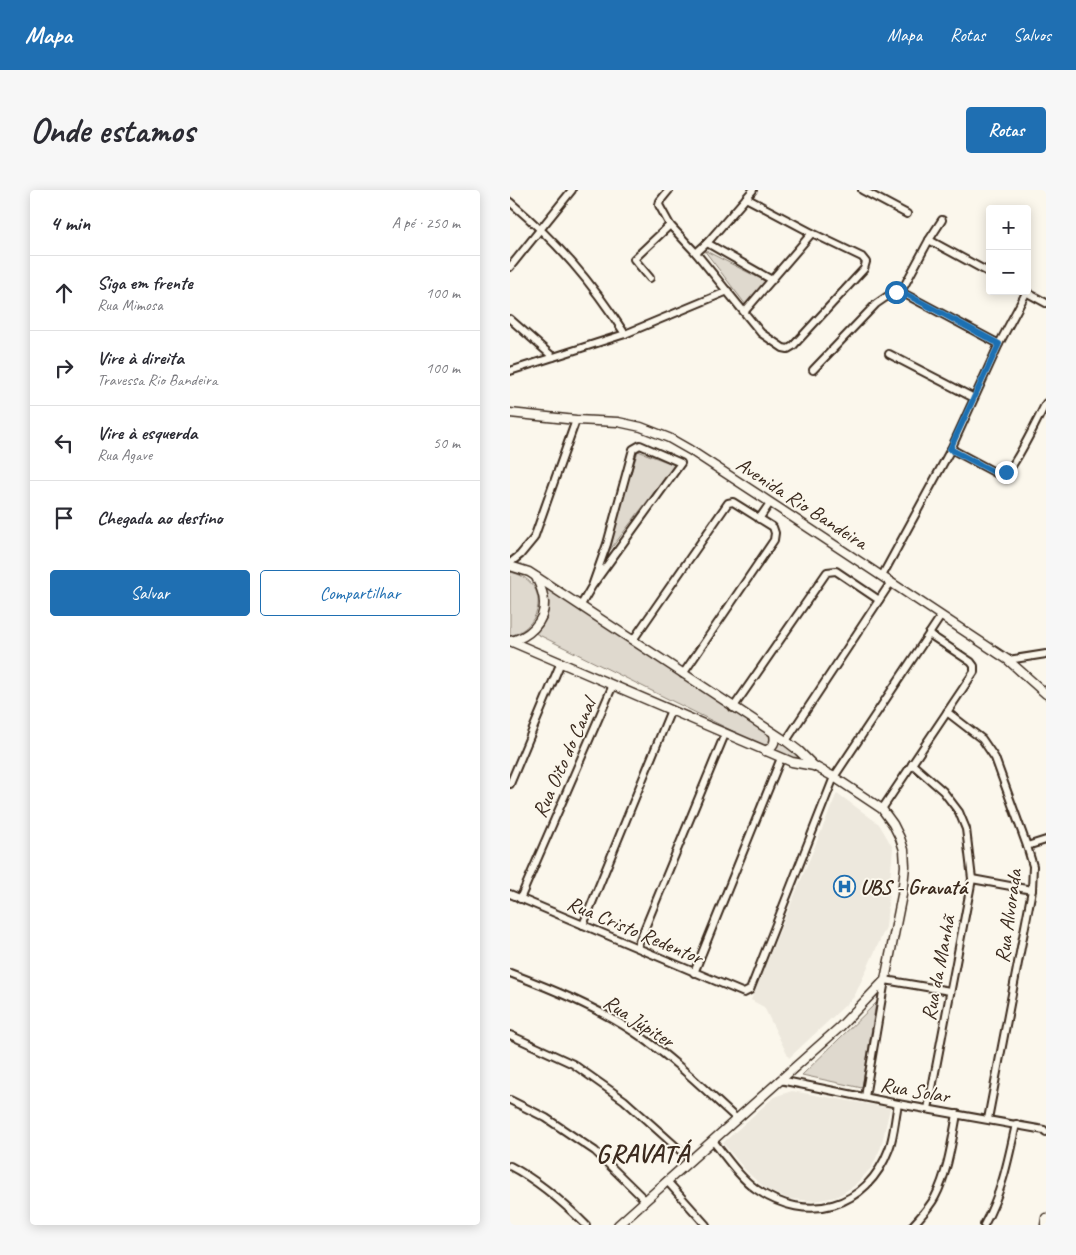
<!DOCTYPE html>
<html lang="pt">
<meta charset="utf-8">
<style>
body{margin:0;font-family:Caveat,sans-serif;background:#f7f7f7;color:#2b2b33}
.controls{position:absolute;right:15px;top:15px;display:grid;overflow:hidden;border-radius:5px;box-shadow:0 2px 12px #0003}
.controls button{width:45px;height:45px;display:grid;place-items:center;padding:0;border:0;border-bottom:1px solid #e1e1e2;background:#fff;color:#2b2b33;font:25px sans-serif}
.stop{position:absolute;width:15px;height:15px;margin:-11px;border:4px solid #1f6fb2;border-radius:50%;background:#fff}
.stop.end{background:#1f6fb2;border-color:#fff;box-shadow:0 1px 5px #0008}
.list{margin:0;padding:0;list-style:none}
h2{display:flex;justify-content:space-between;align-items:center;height:65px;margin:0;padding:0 20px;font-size:21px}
h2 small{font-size:16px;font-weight:400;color:#7c7c81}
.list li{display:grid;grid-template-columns:32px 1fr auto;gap:15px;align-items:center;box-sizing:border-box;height:75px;padding:0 20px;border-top:1px solid #e1e1e2}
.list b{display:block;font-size:19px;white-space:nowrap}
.list p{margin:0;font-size:16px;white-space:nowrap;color:#7c7c81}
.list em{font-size:16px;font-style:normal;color:#7c7c81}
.actions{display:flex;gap:10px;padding:15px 20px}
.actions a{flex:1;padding:11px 0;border:1px solid #1f6fb2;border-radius:5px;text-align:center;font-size:18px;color:#1f6fb2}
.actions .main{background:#1f6fb2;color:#fff}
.icon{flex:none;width:28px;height:28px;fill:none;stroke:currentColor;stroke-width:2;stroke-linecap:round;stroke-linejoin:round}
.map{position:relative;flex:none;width:536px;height:1035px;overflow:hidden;border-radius:5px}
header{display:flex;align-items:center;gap:30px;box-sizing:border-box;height:70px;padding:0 25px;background:#1f6fb2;color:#fff}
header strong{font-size:24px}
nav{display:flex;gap:28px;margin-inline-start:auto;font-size:18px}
.intro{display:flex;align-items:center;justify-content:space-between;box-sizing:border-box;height:120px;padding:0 30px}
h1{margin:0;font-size:35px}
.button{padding:12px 22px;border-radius:5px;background:#1f6fb2;color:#fff;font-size:18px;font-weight:700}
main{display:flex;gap:30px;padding:0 30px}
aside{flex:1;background:#fff;border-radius:5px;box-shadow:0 2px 12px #0003}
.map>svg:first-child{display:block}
</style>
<header>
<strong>Mapa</strong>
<nav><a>Mapa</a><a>Rotas</a><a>Salvos</a></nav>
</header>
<div class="intro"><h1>Onde estamos</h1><a class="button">Rotas</a></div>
<main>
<aside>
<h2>4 min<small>A pé · 250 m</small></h2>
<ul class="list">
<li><svg class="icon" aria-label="ahead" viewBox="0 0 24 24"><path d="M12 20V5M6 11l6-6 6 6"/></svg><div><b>Siga em frente</b><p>Rua Mimosa</p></div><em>100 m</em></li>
<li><svg class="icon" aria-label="right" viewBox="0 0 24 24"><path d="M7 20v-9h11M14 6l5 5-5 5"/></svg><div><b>Vire à direita</b><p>Travessa Rio Bandeira</p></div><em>100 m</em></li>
<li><svg class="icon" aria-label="left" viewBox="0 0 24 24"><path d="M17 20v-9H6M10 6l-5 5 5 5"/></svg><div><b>Vire à esquerda</b><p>Rua Agave</p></div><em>50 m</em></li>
<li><svg class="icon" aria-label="arrive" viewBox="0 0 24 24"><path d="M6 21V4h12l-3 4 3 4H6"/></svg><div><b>Chegada ao destino</b></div></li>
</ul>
<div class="actions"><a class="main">Salvar</a><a>Compartilhar</a></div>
</aside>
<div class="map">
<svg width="536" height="1035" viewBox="0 0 536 1035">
<rect width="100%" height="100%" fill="#fbf7ec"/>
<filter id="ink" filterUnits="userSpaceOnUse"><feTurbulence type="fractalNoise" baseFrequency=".02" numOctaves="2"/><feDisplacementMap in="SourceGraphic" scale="10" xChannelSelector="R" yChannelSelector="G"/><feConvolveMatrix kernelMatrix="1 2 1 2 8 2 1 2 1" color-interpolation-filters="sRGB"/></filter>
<g filter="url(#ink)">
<g fill="#ede8dd">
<polygon points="327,603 369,634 383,658 376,737 344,807 279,868 254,817 241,810"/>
<polygon points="282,901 380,918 371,957 362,977 344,996 326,1007 305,1011 279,1009 257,1000 237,982 213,953 264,907"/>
</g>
<g fill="#dfd9ce" stroke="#8d8276">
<polygon points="194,60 257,92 236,115"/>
<polygon points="128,261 165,275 93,369"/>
<path d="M0,382C39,390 36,435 0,446Z"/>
<polygon points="29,393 123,450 318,584 271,565 21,441 35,415"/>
<polygon points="366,813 352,898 292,885"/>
</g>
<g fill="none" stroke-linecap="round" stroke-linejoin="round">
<defs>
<g id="minor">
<polyline points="159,0 150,11 149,15 160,35 186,63 251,143 273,158 278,159 283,156 354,79 356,72 352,67 302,43 236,8"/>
<polyline points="352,0 397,24"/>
<path d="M0,12C48,53 81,91 115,144"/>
<polyline points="419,50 480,83"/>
<polyline points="197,53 262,90"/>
<polyline points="186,63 197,53 243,0"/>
<polyline points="0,77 62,0"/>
<polyline points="140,88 124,69 160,35"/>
<polyline points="514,101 536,113"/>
<polyline points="391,102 489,154"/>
<polyline points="235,121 302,43"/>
<polyline points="0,129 43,167"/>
<polyline points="379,164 464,208"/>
<polyline points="303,180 366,114 382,103 391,102 419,50 432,30"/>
<polyline points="0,181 115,144 218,101"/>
<path d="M441,259L486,283C490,284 493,284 497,282C506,275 529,226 536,213"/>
<polyline points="249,329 260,313"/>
<polyline points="0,373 10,365 24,348 66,230"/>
<polyline points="372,386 441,259 489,154 516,103"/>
<polyline points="71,415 82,396 97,354 123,259 130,255 171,273 82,396"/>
<polyline points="123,450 218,313 223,312 263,337 265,343 264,350 173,484"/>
<polyline points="498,470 536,464"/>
<polyline points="223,518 317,382 326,381 369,410"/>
<polyline points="437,522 472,549 485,568 517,656 523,676 522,700 478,929"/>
<polyline points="276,551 381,392"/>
<polyline points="402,574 433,601 449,622 456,639 462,689 418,919"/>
<polyline points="0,594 51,472"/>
<polyline points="372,619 464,482 464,476 461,472 419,444"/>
<polyline points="517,656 536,650"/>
<polyline points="462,689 522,700"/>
<polyline points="0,704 234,803 240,800 324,587 431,426"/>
<polyline points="10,709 103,495"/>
<polyline points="73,735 161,520"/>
<polyline points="127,757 215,544"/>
<path d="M0,783C42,799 86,817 124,842C162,867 194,899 227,929"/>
<polyline points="184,783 271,568"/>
<polyline points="0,845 63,874 114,910 181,970"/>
<polyline points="270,890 388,914 534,940 536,942"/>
<polyline points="355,907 375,790 440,801"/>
<polyline points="0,910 36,928 85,961 135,1010"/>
<path d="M203,951C216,967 229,987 246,999C298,1035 357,1018 379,959C384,946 385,928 388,914"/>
<path d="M0,976C29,991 53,1012 76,1035"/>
<polyline points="157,991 196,1035"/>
<path d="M403,1035C411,1026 420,1017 425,1007C438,982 442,951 447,924"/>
<path d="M474,1035C492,1002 498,971 506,934"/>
</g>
<g id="tertiary">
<polyline points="0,223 66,230 108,232 131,237 159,248 180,260 258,311 498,470 536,504"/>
<polyline points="0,376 19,382 276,551 289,561 304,576 324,587 372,619 383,634 390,648 394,660 395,676 392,705 375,790 330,837 108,1035"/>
<polyline points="0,451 282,572 304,576"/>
<path d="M0,451C18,448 35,432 34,413C34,404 30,395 26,387"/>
<path d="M255,561C263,557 266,553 264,544"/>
<polyline points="535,1035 536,1028"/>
</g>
</defs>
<use href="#minor" stroke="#3b2a1e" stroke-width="10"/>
<use href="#tertiary" stroke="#3b2a1e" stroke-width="11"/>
<use href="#minor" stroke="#fbf7ec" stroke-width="6"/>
<use href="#tertiary" stroke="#fbf7ec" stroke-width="8"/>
</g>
</g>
<g fill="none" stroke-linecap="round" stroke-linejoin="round" filter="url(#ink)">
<polyline stroke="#1f6fb2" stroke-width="6" points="386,102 392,102 489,154 440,259 486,283 489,284 496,282"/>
</g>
<defs>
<symbol id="hospital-ring" viewBox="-11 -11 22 22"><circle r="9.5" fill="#fbf7ec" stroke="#1f6fb2" stroke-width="1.5"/><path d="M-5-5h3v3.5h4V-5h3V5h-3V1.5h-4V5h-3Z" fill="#1f6fb2"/></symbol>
</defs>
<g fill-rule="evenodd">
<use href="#hospital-ring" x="322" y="684" width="25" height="25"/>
</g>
<g text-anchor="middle" stroke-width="4" stroke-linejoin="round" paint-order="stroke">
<g font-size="21" fill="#3b2a1e" stroke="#fbf7ec">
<text transform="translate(292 313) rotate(33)" y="7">Avenida Rio Bandeira</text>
<text transform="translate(54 568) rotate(-66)" y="7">Rua Oito do Canal</text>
<text transform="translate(498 726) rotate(-82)" y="7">Rua Alvorada</text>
<text transform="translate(125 740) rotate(23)" y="7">Rua Cristo Redentor</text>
<text transform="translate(428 778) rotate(-79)" y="7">Rua da Manhã</text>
<text transform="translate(129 831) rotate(33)" y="7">Rua Júpiter</text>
<text transform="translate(405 900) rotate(10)" y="7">Rua Solar</text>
</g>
<g font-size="21" font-weight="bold" fill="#3b2a1e" stroke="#fbf7ec" text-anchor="start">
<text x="350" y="704">UBS - Gravatá</text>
</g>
<g font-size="26" font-weight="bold" letter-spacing="1" fill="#3b2a1e" stroke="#fbf7ec">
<text x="133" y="972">GRAVATÁ</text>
</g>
</g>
</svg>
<div class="controls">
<button>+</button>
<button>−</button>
</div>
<div class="stop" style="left:386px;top:102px"></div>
<div class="stop end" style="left:496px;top:282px"></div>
</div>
</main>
